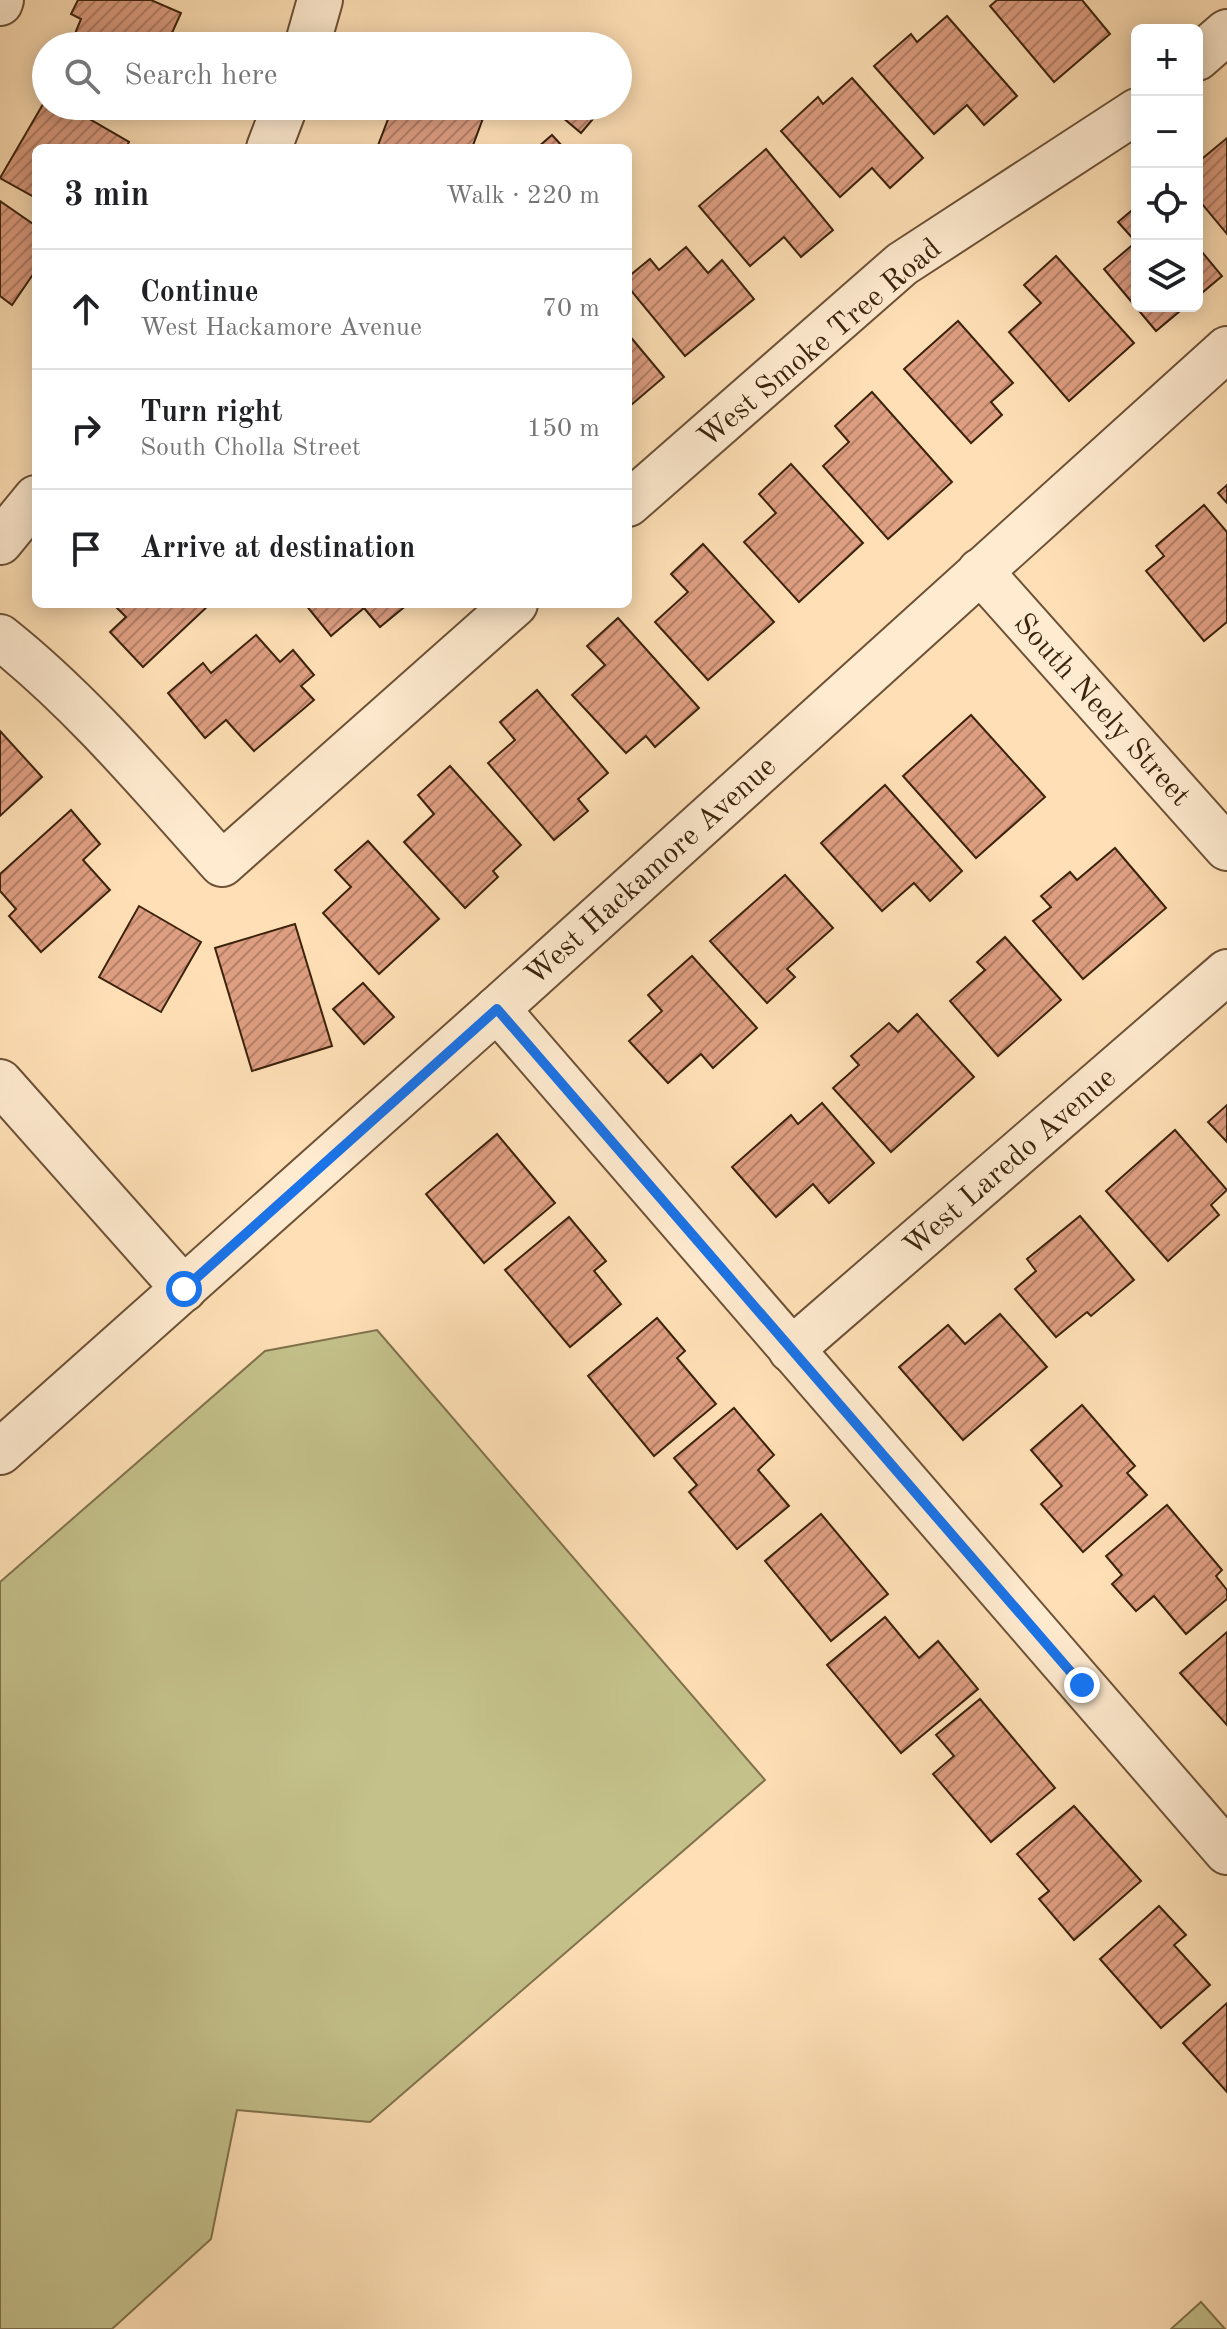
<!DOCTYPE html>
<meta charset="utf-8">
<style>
body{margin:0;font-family:"Old Standard TT",serif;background:#f2f2f2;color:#202124}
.controls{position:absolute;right:24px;top:24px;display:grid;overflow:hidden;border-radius:12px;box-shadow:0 4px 20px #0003}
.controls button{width:72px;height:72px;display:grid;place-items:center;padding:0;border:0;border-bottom:2px solid #e0e0e0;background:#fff;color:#202124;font:40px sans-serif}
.stop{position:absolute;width:24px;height:24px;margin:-18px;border:6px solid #1a73e8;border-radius:50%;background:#fff}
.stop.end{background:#1a73e8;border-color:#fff;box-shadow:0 2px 8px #0008}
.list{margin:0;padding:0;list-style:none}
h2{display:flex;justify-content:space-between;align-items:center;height:104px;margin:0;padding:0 32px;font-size:34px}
h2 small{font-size:26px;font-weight:400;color:#757577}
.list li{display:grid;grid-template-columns:52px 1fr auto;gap:24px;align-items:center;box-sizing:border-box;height:120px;padding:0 32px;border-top:2px solid #e0e0e0}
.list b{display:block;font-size:30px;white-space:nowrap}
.list p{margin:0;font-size:26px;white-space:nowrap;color:#757577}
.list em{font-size:26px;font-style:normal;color:#757577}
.icon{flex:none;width:44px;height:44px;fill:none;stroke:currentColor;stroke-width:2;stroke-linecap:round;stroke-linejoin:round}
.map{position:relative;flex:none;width:1227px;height:2329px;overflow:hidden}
.search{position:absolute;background:#fff;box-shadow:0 4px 20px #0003;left:32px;top:32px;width:600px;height:88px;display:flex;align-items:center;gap:20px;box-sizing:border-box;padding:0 28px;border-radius:44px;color:#757577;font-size:30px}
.panel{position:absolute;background:#fff;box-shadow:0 4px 20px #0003;left:32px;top:144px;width:600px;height:464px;border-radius:12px}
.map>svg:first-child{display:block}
</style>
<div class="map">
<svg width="1227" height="2329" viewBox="0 0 1227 2329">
<defs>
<pattern id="building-hatch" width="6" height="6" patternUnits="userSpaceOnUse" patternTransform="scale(2)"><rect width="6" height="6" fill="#de9e81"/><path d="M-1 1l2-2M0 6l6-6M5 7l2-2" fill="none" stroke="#b58068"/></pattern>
</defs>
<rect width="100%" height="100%" fill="#ffe0b6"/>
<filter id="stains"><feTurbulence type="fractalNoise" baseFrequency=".0025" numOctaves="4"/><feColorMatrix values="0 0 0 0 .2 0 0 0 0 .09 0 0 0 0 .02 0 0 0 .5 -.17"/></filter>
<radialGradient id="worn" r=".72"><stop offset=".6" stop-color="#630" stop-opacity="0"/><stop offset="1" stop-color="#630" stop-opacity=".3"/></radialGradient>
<g fill="#c4c18b" stroke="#80724c" stroke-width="2">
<polygon points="377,1330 765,1780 370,2122 237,2110 211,2239 112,2329 0,2329 0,1582 265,1351"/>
<polygon points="1201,2302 1225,2329 1171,2329"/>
</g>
<g fill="url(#building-hatch)" stroke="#3c230d" stroke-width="2">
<polygon points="78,0 151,0 181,13 166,46 70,46 81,19 71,14"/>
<polygon points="997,0 1082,0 1110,34 1054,82 990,6"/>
<polygon points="947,16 1017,96 984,125 967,105 934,134 874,66 911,34 917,42"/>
<polygon points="852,78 923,158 890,188 872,168 840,197 781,131 818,97 823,104"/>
<polygon points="46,99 46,106 67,106 129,142 126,148 36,148 36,198 0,178"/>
<polygon points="410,106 475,106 486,110 472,148 377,148 390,114 405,119"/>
<polygon points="549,106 604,106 581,133"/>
<polygon points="552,135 564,148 537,148"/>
<polygon points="1227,138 1227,234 1197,198 1197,163"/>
<polygon points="766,149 833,230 801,257 784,237 750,266 699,206"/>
<polygon points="0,201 36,226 36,270 12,305 0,296"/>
<polygon points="1137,206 1137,306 1186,306 1156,331 1104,269 1136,242 1118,222"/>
<polygon points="1197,246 1222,276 1197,297"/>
<polygon points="686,247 708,273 722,260 754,299 685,356 628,287 628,277 650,259 659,270"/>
<polygon points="1056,256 1134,343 1069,401 1009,332 1041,303 1024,285"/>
<polygon points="958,321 1013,383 991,402 1002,415 971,443 904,369"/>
<polygon points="628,334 664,377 631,405 628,401"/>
<polygon points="872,392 952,482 888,539 823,466 849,442 835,426"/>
<polygon points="791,464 863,543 799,602 744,542 776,513 759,494"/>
<polygon points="1227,485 1227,503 1218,493"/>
<polygon points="1204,505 1227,532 1227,622 1204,641 1146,571 1164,556 1156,546"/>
<polygon points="703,544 774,622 708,680 655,622 688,592 671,574"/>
<polygon points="113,604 210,604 143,667 110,632 126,617"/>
<polygon points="305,604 408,604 380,627 364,608 331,636"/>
<polygon points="618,618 699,708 655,747 646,736 626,753 572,695 605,665 587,646"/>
<polygon points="256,635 280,662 293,650 314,675 301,686 314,700 254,751 226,720 205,738 168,693 203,663 211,673"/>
<polygon points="537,690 608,773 578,799 588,811 554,840 488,763 515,740 500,722"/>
<polygon points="971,715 1045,797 976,858 903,776"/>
<polygon points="0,731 42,777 0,816"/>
<polygon points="450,766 521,845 493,871 498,877 465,908 404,842 434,814 418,795"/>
<polygon points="885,785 962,871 930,901 914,883 882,911 821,843"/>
<polygon points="71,810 100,844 83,860 110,890 41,952 9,916 16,909 0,891 0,874"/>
<polygon points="368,841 439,919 379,974 323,913 351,887 335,870"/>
<polygon points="1115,848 1166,908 1083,979 1033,921 1051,907 1041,896 1070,872 1077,880"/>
<polygon points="785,875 833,928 787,969 795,977 767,1003 710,941"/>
<polygon points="139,906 201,942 161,1012 99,977"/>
<polygon points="295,924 332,1046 252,1071 215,948"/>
<polygon points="1005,937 1061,1000 998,1056 950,1001 985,970 977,962"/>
<polygon points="692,956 757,1028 713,1068 701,1054 668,1083 629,1041 662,1011 648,995"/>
<polygon points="363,983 394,1017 364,1044 333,1009"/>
<polygon points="917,1014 974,1077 891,1152 833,1088 859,1065 851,1056 889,1023 898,1032"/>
<polygon points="822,1103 874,1163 829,1203 813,1184 776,1217 732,1167 791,1115 798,1124"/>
<polygon points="1227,1105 1227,1142 1208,1122"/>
<polygon points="1175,1130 1227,1190 1211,1205 1219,1215 1168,1261 1106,1191"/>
<polygon points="497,1134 555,1203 484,1263 426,1194"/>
<polygon points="1080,1216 1134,1280 1091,1316 1087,1312 1056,1337 1015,1289 1036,1271 1027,1259"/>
<polygon points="569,1217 606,1261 594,1271 621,1304 570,1347 505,1270"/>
<polygon points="1000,1314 1047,1367 963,1440 899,1367 948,1325 965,1344"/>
<polygon points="657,1318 685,1351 677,1358 716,1404 654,1456 588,1376"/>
<polygon points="1082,1405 1135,1466 1127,1473 1147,1495 1083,1552 1041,1504 1062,1486 1031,1450"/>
<polygon points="734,1408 774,1455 758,1470 789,1506 737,1549 689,1492 697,1485 674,1458"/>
<polygon points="1167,1505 1222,1570 1216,1576 1227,1590 1227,1599 1186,1634 1154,1596 1136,1611 1112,1584 1122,1575 1106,1556"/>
<polygon points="821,1514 888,1594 831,1641 765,1561"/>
<polygon points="885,1617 919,1658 938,1641 978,1689 901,1753 827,1665"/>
<polygon points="1227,1632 1227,1725 1180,1673"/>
<polygon points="980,1699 1055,1788 991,1842 933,1774 954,1756 936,1735"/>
<polygon points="1074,1806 1141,1881 1074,1940 1039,1899 1049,1891 1017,1854"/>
<polygon points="1159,1906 1186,1935 1174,1945 1210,1985 1161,2028 1100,1959"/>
<polygon points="1227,2003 1227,2092 1183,2043"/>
</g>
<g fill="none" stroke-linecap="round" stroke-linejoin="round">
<defs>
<g id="minor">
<polyline points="0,3 1,0"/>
<polyline points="307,46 320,0"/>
<polyline points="1197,58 1227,32"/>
<polyline points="269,148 285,106"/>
<polyline points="628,504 902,264 1137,111"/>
<polyline points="0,542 36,498"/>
<polyline points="980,571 1227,848"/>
<path d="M0,637C83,703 151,785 222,864L515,604"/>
<polyline points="497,1009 1227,1852"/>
<polyline points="0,1082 184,1289"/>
<polyline points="791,1350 1227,972"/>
<polyline points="0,1452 497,1009 1227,349"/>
</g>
</defs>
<use href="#minor" stroke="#6d5237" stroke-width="48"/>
<use href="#minor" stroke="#ffebd0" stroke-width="44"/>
</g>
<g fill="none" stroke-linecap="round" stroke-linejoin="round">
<polyline stroke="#1a73e8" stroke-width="10" points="184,1289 497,1009 1082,1685"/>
</g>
<g text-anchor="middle" stroke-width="6" stroke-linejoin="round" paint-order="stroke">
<g font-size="30" fill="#3c230d" stroke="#ffebd0">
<text transform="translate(819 342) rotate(-40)" y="10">West Smoke Tree Road</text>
<text transform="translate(1103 709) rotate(48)" y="10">South Neely Street</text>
<text transform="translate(650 870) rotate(-42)" y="10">West Hackamore Avenue</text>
<text transform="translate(1009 1161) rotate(-41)" y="10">West Laredo Avenue</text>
</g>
</g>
<rect width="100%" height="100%" filter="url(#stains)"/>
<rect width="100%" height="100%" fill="url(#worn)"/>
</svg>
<div class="controls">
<button>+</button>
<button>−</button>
<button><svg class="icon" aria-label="locate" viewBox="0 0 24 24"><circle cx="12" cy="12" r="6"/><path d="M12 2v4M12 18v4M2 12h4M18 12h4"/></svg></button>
<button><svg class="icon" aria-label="layers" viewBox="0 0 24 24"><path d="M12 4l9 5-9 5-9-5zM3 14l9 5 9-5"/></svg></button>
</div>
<div class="stop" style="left:184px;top:1289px"></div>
<div class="stop end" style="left:1082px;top:1685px"></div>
<div class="search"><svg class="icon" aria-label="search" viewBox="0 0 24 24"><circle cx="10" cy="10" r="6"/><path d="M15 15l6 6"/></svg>Search here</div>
<section class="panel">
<h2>3 min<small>Walk · 220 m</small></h2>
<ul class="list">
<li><svg class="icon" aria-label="ahead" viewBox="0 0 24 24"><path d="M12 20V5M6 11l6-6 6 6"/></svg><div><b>Continue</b><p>West Hackamore Avenue</p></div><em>70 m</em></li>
<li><svg class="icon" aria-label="right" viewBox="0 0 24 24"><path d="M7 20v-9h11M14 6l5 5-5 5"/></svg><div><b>Turn right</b><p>South Cholla Street</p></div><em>150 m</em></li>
<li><svg class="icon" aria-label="arrive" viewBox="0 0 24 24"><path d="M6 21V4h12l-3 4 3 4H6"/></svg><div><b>Arrive at destination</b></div></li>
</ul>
</section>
</div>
